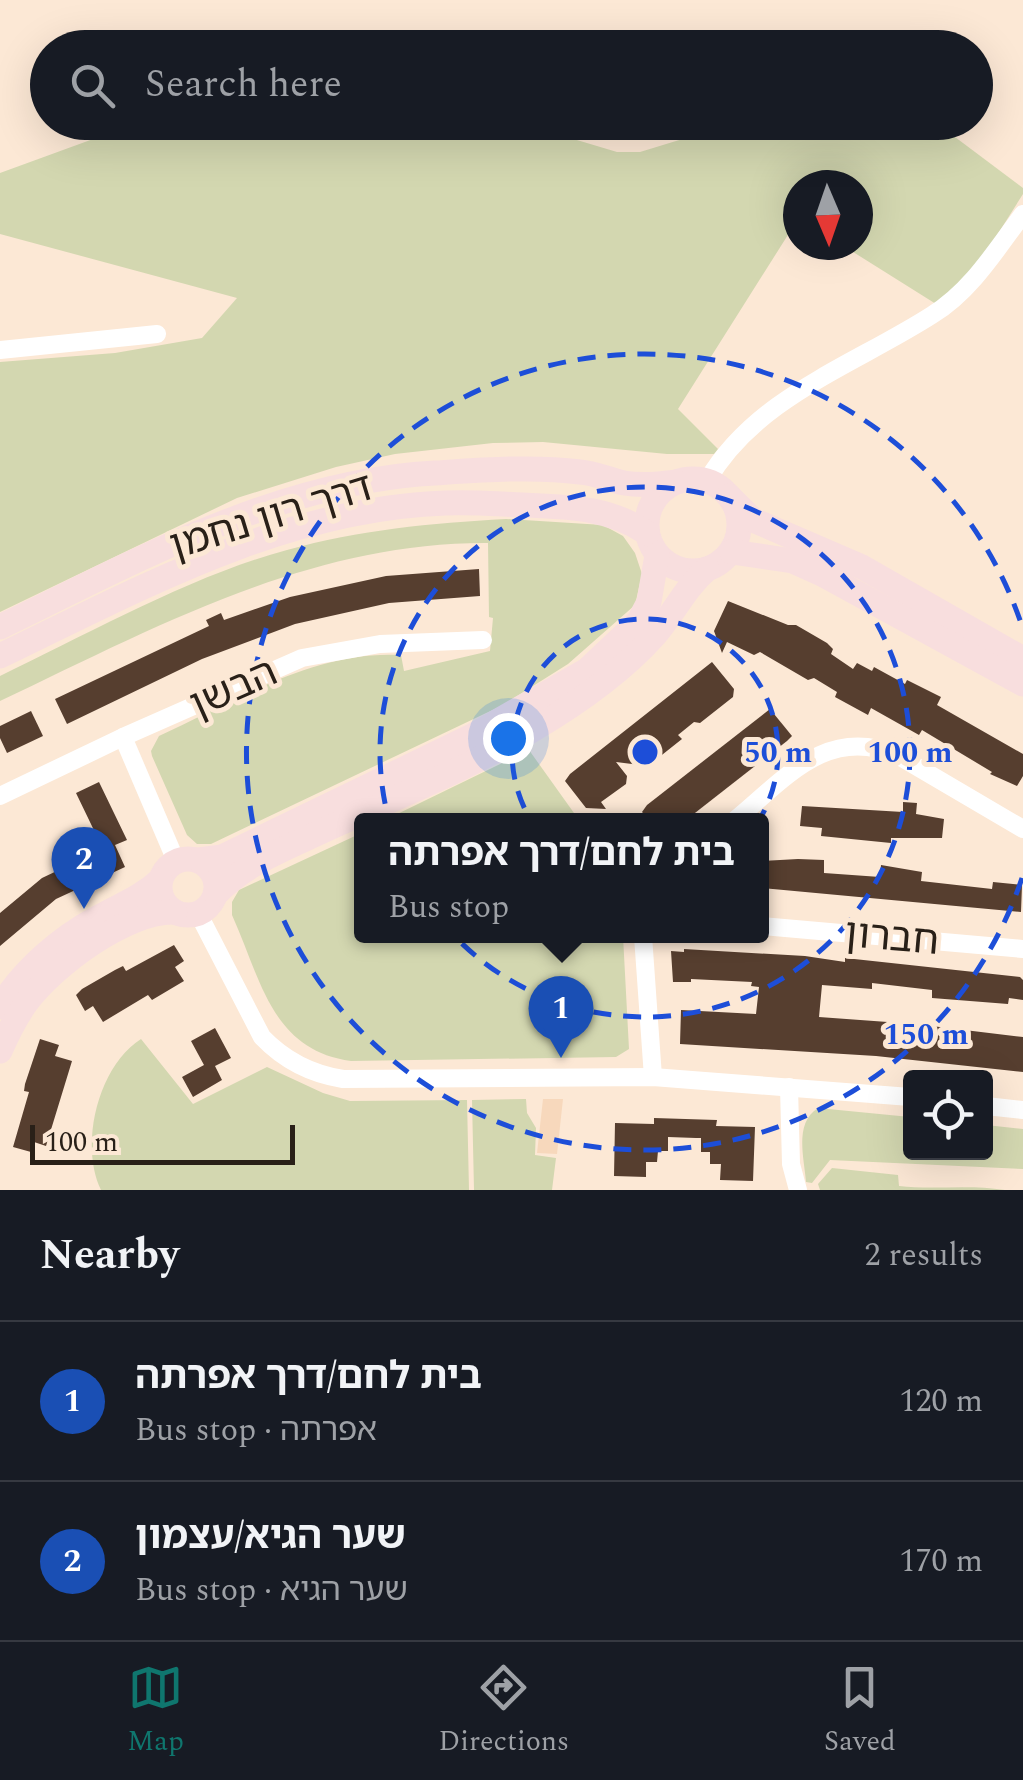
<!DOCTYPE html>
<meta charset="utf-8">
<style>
body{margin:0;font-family:Spectral,"Noto Sans Hebrew",serif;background:#242831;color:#f1f3f6}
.controls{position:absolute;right:30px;bottom:30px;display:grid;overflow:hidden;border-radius:10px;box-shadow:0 10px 40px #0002}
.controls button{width:90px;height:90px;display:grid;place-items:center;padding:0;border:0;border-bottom:2px solid #363941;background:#171b24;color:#f1f3f6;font:50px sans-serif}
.compass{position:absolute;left:783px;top:170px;width:90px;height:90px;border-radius:50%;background:#171b24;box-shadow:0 10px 40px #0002;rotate:178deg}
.scale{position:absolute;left:30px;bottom:25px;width:265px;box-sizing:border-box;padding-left:10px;border:5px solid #292018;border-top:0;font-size:28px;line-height:35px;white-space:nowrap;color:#292018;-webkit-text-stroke:8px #fce8d5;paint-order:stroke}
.you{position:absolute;left:508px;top:738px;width:35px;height:35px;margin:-25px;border:8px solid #fff;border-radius:50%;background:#1a73e8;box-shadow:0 0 0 15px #1a73e833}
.badge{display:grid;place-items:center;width:65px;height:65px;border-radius:50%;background:#0f766e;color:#fff;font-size:32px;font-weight:700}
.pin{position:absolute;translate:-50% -82px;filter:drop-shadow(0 2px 5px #0008)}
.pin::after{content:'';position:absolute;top:52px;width:35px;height:30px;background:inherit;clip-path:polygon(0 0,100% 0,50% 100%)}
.popup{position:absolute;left:354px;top:813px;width:415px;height:130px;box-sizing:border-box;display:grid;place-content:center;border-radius:10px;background:#171b24;filter:drop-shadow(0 2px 8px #0005);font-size:32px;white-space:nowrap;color:#9ea1a6}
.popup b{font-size:38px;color:#f1f3f6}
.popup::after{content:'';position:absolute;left:50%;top:100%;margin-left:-20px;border:20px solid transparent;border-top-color:#171b24}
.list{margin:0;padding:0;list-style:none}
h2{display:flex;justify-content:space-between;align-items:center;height:130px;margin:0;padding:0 40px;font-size:42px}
h2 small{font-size:32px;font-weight:400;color:#9ea1a6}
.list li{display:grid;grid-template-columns:65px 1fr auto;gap:30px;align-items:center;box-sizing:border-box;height:160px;padding:0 40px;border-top:2px solid #363941}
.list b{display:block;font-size:38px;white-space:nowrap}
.list p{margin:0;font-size:32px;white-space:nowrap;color:#9ea1a6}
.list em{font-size:32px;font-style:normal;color:#9ea1a6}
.icon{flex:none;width:55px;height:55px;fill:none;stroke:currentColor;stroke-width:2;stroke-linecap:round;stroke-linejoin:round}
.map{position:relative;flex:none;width:1023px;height:1190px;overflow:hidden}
.search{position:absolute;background:#171b24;box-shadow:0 10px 40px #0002;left:30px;right:30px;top:30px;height:110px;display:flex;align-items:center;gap:25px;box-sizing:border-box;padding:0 35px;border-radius:55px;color:#9ea1a6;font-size:38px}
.sheet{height:450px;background:#171b24}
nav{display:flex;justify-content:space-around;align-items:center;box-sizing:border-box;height:140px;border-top:2px solid #363941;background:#171b24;font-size:28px;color:#9ea1a6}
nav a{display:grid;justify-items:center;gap:5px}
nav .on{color:#0f766e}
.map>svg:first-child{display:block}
</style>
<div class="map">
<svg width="1023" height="1190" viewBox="0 0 1023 1190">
<rect width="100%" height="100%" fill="#fce8d5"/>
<polygon fill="#f7d8bc" points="543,1099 563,1099 557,1154 537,1153"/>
<g fill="#d3d7b0">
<polygon points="935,122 1023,188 1023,194 977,267 936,304 842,245 858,245 858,185 798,185 798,219 678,409 718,449 714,454 667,454 543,442 493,443 395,454 336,467 237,498 0,612 0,362 115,353 202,338 237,298 0,234 0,173 137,123 520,123 617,152 640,152 735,123"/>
<path d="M506,519L603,525L623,536L635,553L642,574L635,605L568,664L503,705L211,844H197L187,835L152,756L151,751L159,736C235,701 315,650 401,655L404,671L490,651L493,618L489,617L488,543C310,542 156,627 0,701V676C90,633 191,576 287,550C359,530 431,523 506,519Z"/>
<polygon points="529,750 579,820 385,820"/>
<path d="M355,836L361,848V936H623L629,1049L616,1057L351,1061C271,1050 261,979 232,915V902L239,890Z"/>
<path d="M141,1039L193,1104L267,1067L323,1093L350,1101L467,1100L469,1190H101C79,1145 98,1066 141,1039Z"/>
<polygon points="526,1099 527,1113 536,1128 535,1155 556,1158 552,1190 474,1190 472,1100"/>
<path d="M818,1108L910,1117V1152H986V1125L1023,1129V1169L830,1160L812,1183L806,1182C804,1157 794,1123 818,1108Z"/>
<path d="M832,1168L898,1175L899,1186C934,1190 969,1184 1005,1190H820L818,1184Z"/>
</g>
<g fill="#563e2f">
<polygon points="479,569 480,596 389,603 295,624 202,659 67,724 55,699 209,626 206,620 221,613 224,620 290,597 386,576"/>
<polygon points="728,601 788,625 796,625 827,643 833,649 831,654 853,669 857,663 872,671 874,667 905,684 907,680 941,697 937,705 1023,754 1023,776 1017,786 990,774 992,772 922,730 919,735 871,708 868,715 835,697 837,692 814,678 808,680 760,652 754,655 727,642 722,653 714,631"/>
<polygon points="712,662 734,689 733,697 700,723 694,722 678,735 682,739 648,766 616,762 627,776 626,784 601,802 606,809 586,808 565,781 570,774"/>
<polygon points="770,709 792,736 787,741 686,820 649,820 642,812 647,805"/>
<polygon points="31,711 43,736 7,753 0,738 0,726"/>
<polygon points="99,782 127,840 115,845 125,867 56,899 0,946 0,913 42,878 103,849 76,793"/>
<polygon points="903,802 917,803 916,814 944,819 942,838 891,838 891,843 821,836 822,828 800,826 802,806 903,812"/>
<polygon points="798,859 824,860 824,873 880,877 881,865 922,872 921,881 992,889 993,882 1022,885 1021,912 761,888 761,861"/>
<polygon points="174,945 184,961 175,967 184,981 152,1000 148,995 103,1022 93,1006 85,1011 76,995 82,989 115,970 123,966 126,971"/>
<polygon points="684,949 805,956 845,962 845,958 1020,977 1023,980 1023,1000 1009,998 1008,1004 932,998 932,990 872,983 872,989 822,985 819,1017 915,1024 1023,1037 1023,1072 876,1056 680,1044 681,1010 756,1014 759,987 751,986 752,982 691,979 691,982 673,982 671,951 684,952"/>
<polygon points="215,1028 231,1058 215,1066 222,1080 193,1097 182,1077 204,1065 191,1041"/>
<polygon points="40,1039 59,1045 55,1056 72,1061 46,1146 34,1142 31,1152 13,1147 29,1092 24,1091 25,1084"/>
<polygon points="654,1118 717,1120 716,1126 755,1127 753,1181 720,1180 721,1164 710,1164 710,1152 701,1152 701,1138 696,1138 668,1137 668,1151 658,1151 657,1162 646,1162 646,1177 614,1176 615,1123 654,1124"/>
</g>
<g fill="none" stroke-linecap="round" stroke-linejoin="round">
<g stroke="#fff" stroke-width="18">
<polyline points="0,350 157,334"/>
<path d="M707,481C756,397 854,365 932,315C971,291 996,250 1023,214"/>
<polyline points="123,737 176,861"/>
<polyline points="0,796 123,737 302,658 380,644 483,640"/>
<path d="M735,820C785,779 827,725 897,755L1023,829"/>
<path d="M198,913L262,1037C284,1060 311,1074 343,1079L653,1077L910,1097"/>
<polyline points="761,926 1023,949"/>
<polyline points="643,936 653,1077"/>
<polyline points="789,1087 791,1164 798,1190"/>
<polyline points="986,1106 1023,1110"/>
</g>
<g stroke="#f8dede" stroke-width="25">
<circle cx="693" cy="525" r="46"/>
<polyline points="729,496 753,520 862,567 1023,659"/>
<polyline points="732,552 793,561 822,574 1023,684"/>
<path d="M0,627C138,560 279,481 435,473C482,470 533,466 580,472C595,473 609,480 624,483C642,486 659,484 677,482"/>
<path d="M0,656C141,588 285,508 446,503C472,502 497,504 523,505C568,507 609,507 647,533"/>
<circle cx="188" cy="887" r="28"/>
<polyline points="199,860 222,857 472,736 587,670 639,621 649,602 657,555"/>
<path d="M216,894C245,863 289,847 327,829C397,797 469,768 534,729C578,703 621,673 655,635C674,613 685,588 707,569"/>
<path d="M0,1007C24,969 60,938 99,917C121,905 142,897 160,880"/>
<path d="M0,1051C7,1035 16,1017 26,1003C54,965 128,910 175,912"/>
</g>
</g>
<g fill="none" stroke="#1d4ed8" stroke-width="5" stroke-dasharray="18 12">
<circle cx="645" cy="752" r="133"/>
<circle cx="645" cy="752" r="265"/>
<path d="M1022 878A398 398 0 1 1 1022 626"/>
</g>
<g text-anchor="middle" stroke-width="10" stroke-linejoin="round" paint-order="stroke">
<g font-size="40" fill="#292018" stroke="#fce8d5">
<text transform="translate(271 515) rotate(-17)" y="14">דרך רון נחמן</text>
<text transform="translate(233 687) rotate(-24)" y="14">הבשן</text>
<text transform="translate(892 936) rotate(5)" y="14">חברון</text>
</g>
</g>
<circle cx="645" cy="752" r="15" fill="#1d4ed8" stroke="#fce8d5" stroke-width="5"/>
<g font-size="30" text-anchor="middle" font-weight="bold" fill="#1d4ed8" stroke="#fce8d5" stroke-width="10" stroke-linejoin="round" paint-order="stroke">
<text x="778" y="762">50 m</text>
<text x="910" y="762">100 m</text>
<text x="926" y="1044">150 m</text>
</g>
</svg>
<div class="controls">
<button><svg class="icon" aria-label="locate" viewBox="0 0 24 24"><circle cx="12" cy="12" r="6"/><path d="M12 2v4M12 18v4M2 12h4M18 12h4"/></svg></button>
</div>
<svg class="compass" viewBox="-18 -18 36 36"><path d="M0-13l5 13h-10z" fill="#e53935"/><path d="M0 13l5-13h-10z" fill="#9ea1a6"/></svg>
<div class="scale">100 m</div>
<div class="you"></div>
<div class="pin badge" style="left:561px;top:1058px;background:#1a4fb4">1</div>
<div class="popup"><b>בית לחם/דרך אפרתה</b>Bus stop</div>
<div class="pin badge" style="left:84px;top:909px;background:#1a4fb4">2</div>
<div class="search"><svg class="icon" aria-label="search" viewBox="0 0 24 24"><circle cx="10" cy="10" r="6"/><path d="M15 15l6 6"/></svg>Search here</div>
</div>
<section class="sheet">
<h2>Nearby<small>2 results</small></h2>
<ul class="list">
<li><span class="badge" style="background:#1a4fb4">1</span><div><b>בית לחם/דרך אפרתה</b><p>Bus stop · אפרתה</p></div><em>120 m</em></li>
<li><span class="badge" style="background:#1a4fb4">2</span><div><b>שער הגיא/עצמון</b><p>Bus stop · שער הגיא</p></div><em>170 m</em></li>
</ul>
</section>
<nav>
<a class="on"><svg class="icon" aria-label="map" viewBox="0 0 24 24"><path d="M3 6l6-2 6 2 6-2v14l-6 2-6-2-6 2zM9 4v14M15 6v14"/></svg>Map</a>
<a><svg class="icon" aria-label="directions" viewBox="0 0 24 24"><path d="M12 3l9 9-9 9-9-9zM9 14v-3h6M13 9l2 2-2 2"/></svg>Directions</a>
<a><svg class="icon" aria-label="saved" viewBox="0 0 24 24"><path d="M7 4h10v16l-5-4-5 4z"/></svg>Saved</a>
</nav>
